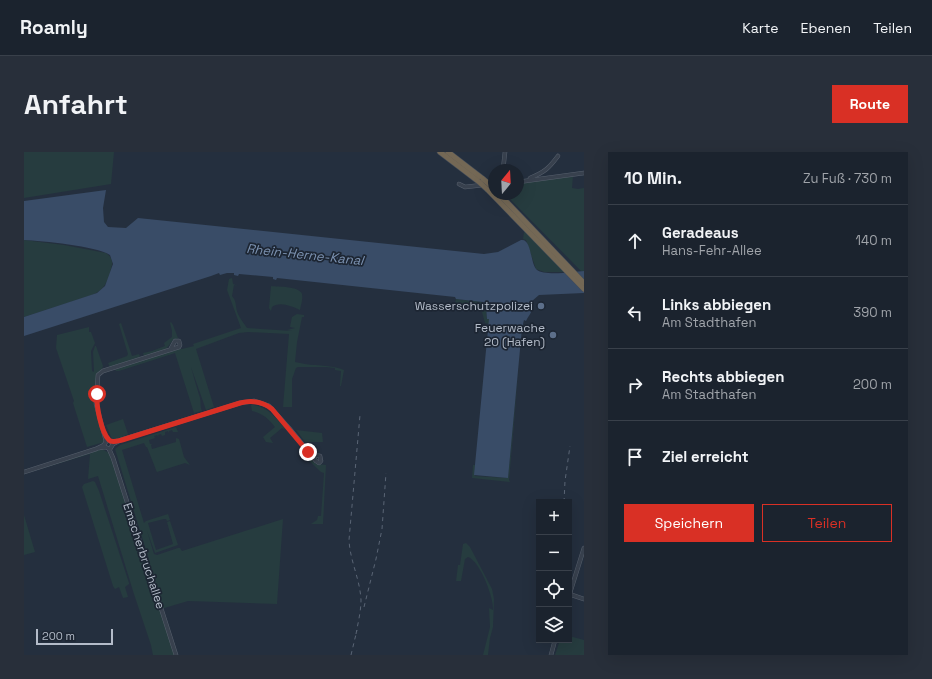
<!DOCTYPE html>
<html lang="de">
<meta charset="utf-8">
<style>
body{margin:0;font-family:"Space Grotesk",sans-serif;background:#282f3a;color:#f1f3f6}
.controls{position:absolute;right:12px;bottom:12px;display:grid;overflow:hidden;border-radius:0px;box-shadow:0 4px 16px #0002}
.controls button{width:36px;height:36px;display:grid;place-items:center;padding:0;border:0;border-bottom:1px solid #39404a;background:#1b232e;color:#f1f3f6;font:20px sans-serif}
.compass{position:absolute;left:464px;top:12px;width:36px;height:36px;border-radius:50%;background:#1b232e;box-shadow:0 4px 16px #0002;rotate:18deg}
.scale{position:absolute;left:12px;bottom:10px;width:77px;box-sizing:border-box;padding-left:4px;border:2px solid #b4bcc9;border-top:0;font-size:11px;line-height:14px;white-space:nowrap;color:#b4bcc9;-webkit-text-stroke:3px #1d2633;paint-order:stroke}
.stop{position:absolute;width:12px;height:12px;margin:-9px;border:3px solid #d93025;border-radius:50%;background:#fff}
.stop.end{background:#d93025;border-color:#fff;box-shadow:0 1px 4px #0008}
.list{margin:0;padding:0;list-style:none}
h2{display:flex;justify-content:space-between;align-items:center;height:52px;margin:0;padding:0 16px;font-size:17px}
h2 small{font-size:13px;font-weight:400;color:#a0a4aa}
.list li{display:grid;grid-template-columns:26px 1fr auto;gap:12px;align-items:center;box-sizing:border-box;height:72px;padding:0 16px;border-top:1px solid #39404a}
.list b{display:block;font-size:15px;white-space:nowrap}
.list p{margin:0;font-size:13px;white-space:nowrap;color:#a0a4aa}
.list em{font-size:13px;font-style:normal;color:#a0a4aa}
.actions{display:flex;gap:8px;padding:12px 16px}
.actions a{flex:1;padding:9px 0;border:1px solid #d93025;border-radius:0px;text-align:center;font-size:14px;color:#d93025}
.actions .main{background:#d93025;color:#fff}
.icon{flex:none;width:22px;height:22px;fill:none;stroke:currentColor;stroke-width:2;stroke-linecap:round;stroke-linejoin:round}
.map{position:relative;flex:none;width:560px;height:503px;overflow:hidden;border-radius:0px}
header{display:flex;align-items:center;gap:24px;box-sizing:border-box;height:56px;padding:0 20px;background:#1b232e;border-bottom:1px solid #39404a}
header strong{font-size:19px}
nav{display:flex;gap:22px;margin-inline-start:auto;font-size:14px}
.intro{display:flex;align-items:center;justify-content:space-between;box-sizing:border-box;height:96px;padding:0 24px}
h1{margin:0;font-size:28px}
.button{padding:10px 18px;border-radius:0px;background:#d93025;color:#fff;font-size:14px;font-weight:700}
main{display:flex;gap:24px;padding:0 24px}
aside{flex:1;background:#1b232e;border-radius:0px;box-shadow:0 4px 16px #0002}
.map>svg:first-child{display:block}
</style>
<header>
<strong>Roamly</strong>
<nav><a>Karte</a><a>Ebenen</a><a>Teilen</a></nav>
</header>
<div class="intro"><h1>Anfahrt</h1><a class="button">Route</a></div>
<main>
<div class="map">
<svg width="560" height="503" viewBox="0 0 560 503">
<rect width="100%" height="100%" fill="#242f3e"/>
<g fill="#263c3f">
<polygon points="0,0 90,0 87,32 0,46"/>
<polygon points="549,24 548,36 554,37 560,36 560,119 557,119 481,42 494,42 494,31"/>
<polygon points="500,80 503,81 540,120 520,120 512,117 502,88 499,87"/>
<path d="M0,88L40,93L82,101C91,108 88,112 86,121C82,132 80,138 68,143L0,165Z"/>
<path d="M208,126L209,132L214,134L210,133L208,144C213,149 211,155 214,162C216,167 220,171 223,176L268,179L263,178L271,176L266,175L268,165L273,162L280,163V165H278L273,190L271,210C278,211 284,213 291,213C301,214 311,214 320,218L317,234H316L317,219L311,218V216L302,215H274L272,216L268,227V255H259L265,182L224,180L215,181L172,197L190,255L182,258L167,215C170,226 173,236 176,246C177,251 176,254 178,259L170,261L151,201L95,219H92L91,217L155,197H158L170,194L169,192L217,176L203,138L205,127Z"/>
<path d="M247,134C255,135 275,134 278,142C279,147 277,153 276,158C268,154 255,149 248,155L247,159L245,156Z"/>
<polygon points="432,147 459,150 462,155 463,167 465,167 465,172 461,171 458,160 456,157 431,152"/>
<polygon points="147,170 149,173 154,186 149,188 142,197 120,204 119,201 128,199 141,194 140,191 148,185 148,179 146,171"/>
<polygon points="97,171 108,204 115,202 116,205 86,215 84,211 103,204 104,202 95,172"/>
<path d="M65,175V180H67L71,191L67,199L68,219L70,220L69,200L71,194H72L79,214C78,219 73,221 72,227C68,248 75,266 80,286H79H80V290L77,293V291L63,295L49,251L50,249L32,196L33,183Z"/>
<polygon points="495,214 485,328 486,330 448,326 449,313 451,313 451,324 484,326"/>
<path d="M227,253C242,253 253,266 262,278L258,276L246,286L249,291L242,290L239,285L251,275C245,267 238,261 228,259Z"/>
<polygon points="99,267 104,282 98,285 112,281 110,282 92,288 94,286 89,287 87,285 82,273"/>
<polygon points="152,275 154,280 149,280 148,278 145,279 145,281 144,279 141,280 141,283 138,284 137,282 134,283 135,285 133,283 130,284 131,286 125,288 126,292 128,292 127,293 128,297 152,290 152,286 155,287 160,305 166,313 161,311 133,320 134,323 123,295 122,295 120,291 98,298 120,371 122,369 144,362 146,368 143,369 142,367 140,367 124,371 132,398 149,392 143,370 146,369 154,393 131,401 123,379 130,402 133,403 154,396 156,396 158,399 259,367 253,452 164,449 137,457 154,503 129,503 127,493 109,439 74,324 64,327 66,302 0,322 66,300 66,302 67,299 77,297 78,298 78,297 85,301 122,410 125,408 91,297 96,293"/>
<polygon points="272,278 298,281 299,290 281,290"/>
<polygon points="280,304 284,304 292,312 302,313 299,372 287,372 293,368 294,364 297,364 300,321 297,320"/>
<polygon points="69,329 71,330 75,339 105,431 105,432 101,435 104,445 99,446 95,435 91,437 89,434 58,335 60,332"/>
<polygon points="0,363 11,400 0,403"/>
<path d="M442,391L446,395L468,437L470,447L469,475L466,486L464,503H459L466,475L465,456L469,458C470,446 456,409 444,405L441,407L437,429H432L434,413H436L439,392Z"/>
<polygon points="545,484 560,488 560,503 531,503 536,488 545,488"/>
</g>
<path fill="#394c67" d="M82,38L79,56L80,70L84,75L102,76L114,66L460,102L474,100L497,88C508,86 506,112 513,118C520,124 550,120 560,119V141L515,143L508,149C511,156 506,162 502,169L500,168L498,176L484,326L450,323L465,167H463L462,155L459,150L432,147L431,145L253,126L252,128L249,127V125L215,122L214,124L210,123V121H203L196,123L195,121L187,124L0,184V165L73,141L81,134L89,112L86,103C72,94 18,89 0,88V49Z"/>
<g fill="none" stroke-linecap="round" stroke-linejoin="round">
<defs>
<g id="minor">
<polyline points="479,18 481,0"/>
<path d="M506,26C521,20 525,16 534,4"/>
<polyline points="494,30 560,21"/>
<polyline points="435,32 441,35 459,33"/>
<polyline points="82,289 72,252 74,223 79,219 155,195 156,193 155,189 151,189 146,198"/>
<polyline points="89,292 97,288 216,251 230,249 245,254 265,276 292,309 295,311 297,309 296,304 287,303"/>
<polyline points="75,296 81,295 86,297 89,292"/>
<polyline points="85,297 89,306 152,503"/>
<polyline points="0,320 72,297 80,293 83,288 88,290 93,289"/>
<polyline points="545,442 560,447"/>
<polyline points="545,444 560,396"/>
<polyline points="527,503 531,488"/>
</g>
<g id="highway">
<polyline points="416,0 454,29"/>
<polyline points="424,0 459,27"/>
<polyline points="464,38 560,137"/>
<polyline points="475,42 560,131"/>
</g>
</defs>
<use href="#minor" stroke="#565f6c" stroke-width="4.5"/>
<use href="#highway" stroke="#434c59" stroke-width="6"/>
<use href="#minor" stroke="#38414e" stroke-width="3.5"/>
<use href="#highway" stroke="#746855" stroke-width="5"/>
<g stroke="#5a6575" stroke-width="1" stroke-dasharray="4 4" stroke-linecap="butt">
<polyline points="540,350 541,329 546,294"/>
<polyline points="340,455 352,407 358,377 362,321"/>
<path d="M332,482C334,471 337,459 337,448C336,427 326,409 325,388L336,263"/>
<polyline points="327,503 333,478"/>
</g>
<defs>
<g id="highway-bridge">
<polyline points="459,27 470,36"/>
<polyline points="454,29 464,38"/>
</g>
</defs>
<use href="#highway-bridge" stroke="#434c59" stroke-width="6" stroke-linecap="butt"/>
<use href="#highway-bridge" stroke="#746855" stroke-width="5"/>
</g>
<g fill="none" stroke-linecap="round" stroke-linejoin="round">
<path stroke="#d93025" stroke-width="5" d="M73,242C72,253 77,280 85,288C88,291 93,289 98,288L216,251C228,248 238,249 248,257L284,300"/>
</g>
<g fill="#5c6f8a" stroke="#1d2633" stroke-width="1.5">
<circle cx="517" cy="154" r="4"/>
<circle cx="529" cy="183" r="4"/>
</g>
<g text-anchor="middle" stroke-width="3.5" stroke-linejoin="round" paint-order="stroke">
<g font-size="12" fill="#b4bcc9" stroke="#1d2633" text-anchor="end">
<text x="509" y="158">Wasserschutzpolizei</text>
<text x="521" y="180">Feuerwache<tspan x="521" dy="14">20 (Hafen)</tspan></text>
</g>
<g font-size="12" fill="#b4bcc9" stroke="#1d2633">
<text transform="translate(120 404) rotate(72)" y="4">Emscherbruchallee</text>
</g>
<g font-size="13" font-style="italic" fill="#7c92b1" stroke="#1d2633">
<text transform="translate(281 102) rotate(6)" y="5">Rhein-Herne-Kanal</text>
</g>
</g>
</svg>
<div class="controls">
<button>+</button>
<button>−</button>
<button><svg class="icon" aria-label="locate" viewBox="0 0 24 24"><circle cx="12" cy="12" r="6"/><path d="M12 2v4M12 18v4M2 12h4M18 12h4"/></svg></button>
<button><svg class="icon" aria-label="layers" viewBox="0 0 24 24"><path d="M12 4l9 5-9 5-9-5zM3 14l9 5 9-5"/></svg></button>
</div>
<svg class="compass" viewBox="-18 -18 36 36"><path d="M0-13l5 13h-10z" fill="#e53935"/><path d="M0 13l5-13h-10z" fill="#a0a4aa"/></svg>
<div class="scale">200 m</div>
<div class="stop" style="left:73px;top:242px"></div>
<div class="stop end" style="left:284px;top:300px"></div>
</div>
<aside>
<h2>10 Min.<small>Zu Fuß · 730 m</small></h2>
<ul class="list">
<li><svg class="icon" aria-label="ahead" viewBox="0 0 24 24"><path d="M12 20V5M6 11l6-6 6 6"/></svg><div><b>Geradeaus</b><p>Hans-Fehr-Allee</p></div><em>140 m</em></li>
<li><svg class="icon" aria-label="left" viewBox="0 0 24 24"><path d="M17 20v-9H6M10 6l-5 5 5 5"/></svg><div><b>Links abbiegen</b><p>Am Stadthafen</p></div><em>390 m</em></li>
<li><svg class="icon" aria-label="right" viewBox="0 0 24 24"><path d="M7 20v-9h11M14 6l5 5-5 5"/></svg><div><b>Rechts abbiegen</b><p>Am Stadthafen</p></div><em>200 m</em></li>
<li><svg class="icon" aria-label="arrive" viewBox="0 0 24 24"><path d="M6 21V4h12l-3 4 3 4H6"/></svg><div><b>Ziel erreicht</b></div></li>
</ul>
<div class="actions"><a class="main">Speichern</a><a>Teilen</a></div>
</aside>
</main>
